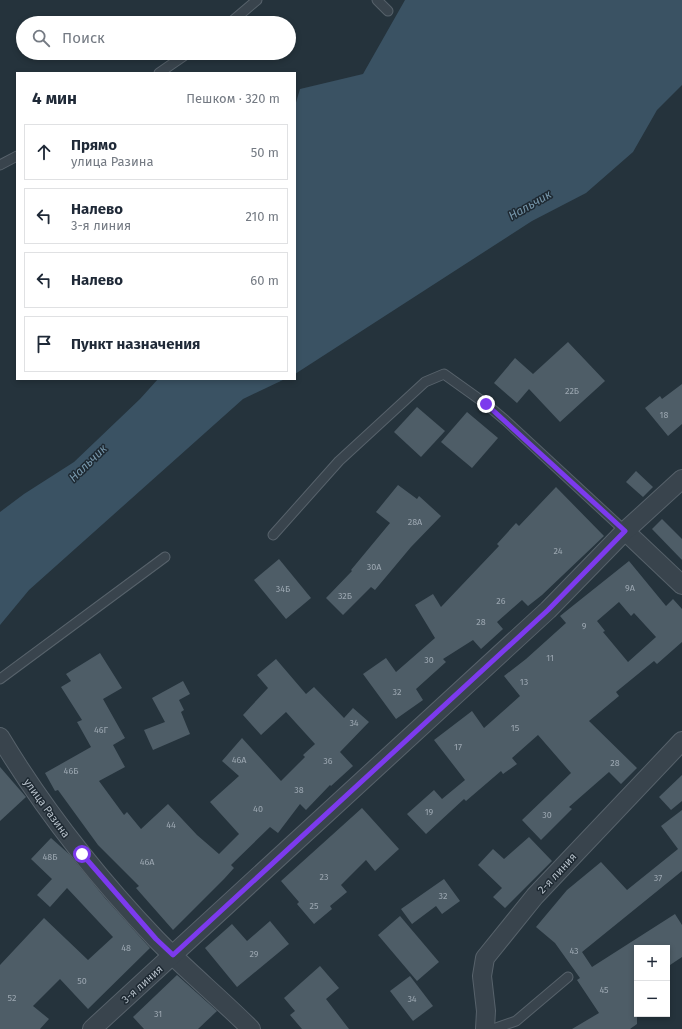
<!DOCTYPE html>
<html lang="ru">
<meta charset="utf-8">
<style>
body{margin:0;font-family:"Fira Sans",sans-serif;background:#f6f6f7;color:#1f2937}
.controls{position:absolute;right:12px;bottom:12px;display:grid;overflow:hidden;border-radius:0px;box-shadow:0 2px 6px #0003}
.controls button{width:36px;height:36px;display:grid;place-items:center;padding:0;border:0;border-bottom:1px solid #e0e1e3;background:#fff;color:#1f2937;font:20px sans-serif}
.stop{position:absolute;width:12px;height:12px;margin:-9px;border:3px solid #7c3aed;border-radius:50%;background:#fff}
.stop.end{background:#7c3aed;border-color:#fff;box-shadow:0 1px 4px #0008}
.list{margin:0;padding:0;list-style:none}
h2{display:flex;justify-content:space-between;align-items:center;height:52px;margin:0;padding:0 16px;font-size:17px}
h2 small{font-size:13px;font-weight:400;color:#747a83}
.list li{display:grid;grid-template-columns:26px 1fr auto;gap:12px;align-items:center;box-sizing:border-box;height:56px;margin:0 8px 8px;padding:0 8px;border:1px solid #e0e1e3;border-radius:0px}
.list b{display:block;font-size:15px;white-space:nowrap}
.list p{margin:0;font-size:13px;white-space:nowrap;color:#747a83}
.list em{font-size:13px;font-style:normal;color:#747a83}
.icon{flex:none;width:22px;height:22px;fill:none;stroke:currentColor;stroke-width:2;stroke-linecap:round;stroke-linejoin:round}
.map{position:relative;flex:none;width:682px;height:1029px;overflow:hidden}
.search{position:absolute;background:#fff;box-shadow:0 2px 6px #0003;left:16px;top:16px;width:280px;height:44px;display:flex;align-items:center;gap:10px;box-sizing:border-box;padding:0 14px;border-radius:22px;color:#747a83;font-size:15px}
.panel{position:absolute;background:#fff;box-shadow:0 2px 6px #0003;left:16px;top:72px;width:280px;height:308px;border-radius:0px}
.map>svg:first-child{display:block}
</style>
<div class="map">
<svg width="682" height="1029" viewBox="0 0 682 1029">
<rect width="100%" height="100%" fill="#25333c"/>
<g fill="#3a5263">
<polygon points="405,0 682,0 682,85 657,110 633,152 586,193 532,221 295,374 295,106 300,89 363,74"/>
<polygon points="158,379 285,379 243,399 29,590 0,625 0,512 24,494 74,462 140,399"/>
</g>
<g fill="#4e5d67" fill-rule="evenodd">
<polygon points="568,342 605,381 560,422 529,389 517,403 494,383 515,358 533,374"/>
<polygon points="682,384 682,424 668,436 645,408 660,396 662,399"/>
<polygon points="417,407 445,431 421,457 394,432"/>
<polygon points="467,412 498,438 472,468 441,442"/>
<polygon points="636,471 653,487 643,497 626,482"/>
<polygon points="398,485 417,499 419,496 441,516 411,547 375,590 371,587 343,615 326,598 352,571 351,570 390,523 376,512"/>
<polygon points="556,487 604,536 542,595 528,606 522,600 497,622 503,629 481,649 473,640 443,659 446,662 416,689 423,700 396,719 363,674 386,658 396,672 435,638 415,605 433,594 441,607 499,546 497,544 516,523 519,526"/>
<polygon points="662,519 682,539 682,560 652,529"/>
<polygon points="279,559 311,598 286,619 254,580"/>
<path d="M629,561L666,606L673,599L682,609V642L657,664L654,661L616,692L619,696L589,721L637,768L621,784L609,772L569,807L572,809L541,840L522,820L571,773L538,735L512,758L517,764L503,774L501,771L466,801L464,799L426,834L407,814L434,790L442,799L465,780L434,740L472,711L484,728L520,696L504,676L526,659L566,623L560,616ZM619,602L631,616L634,613L656,637L628,662L603,632L605,631L597,621Z"/>
<polygon points="100,653 122,688 103,699 125,738 113,745 125,767 99,781 124,815 127,812 141,829 168,804 197,835 219,854 239,834 210,802 239,776 222,761 242,738 281,781 305,757 303,755 315,744 286,712 261,735 243,715 268,688 257,675 276,659 306,694 314,687 344,718 353,708 369,722 340,752 353,766 331,786 330,785 306,810 300,804 278,833 270,827 231,865 234,868 224,879 173,930 136,888 139,886 98,845 58,790 55,791 45,773 91,747 77,722 82,720 61,687 71,681 66,674"/>
<polygon points="183,681 190,694 179,700 184,710 181,712 190,734 153,750 144,730 165,722 152,698"/>
<polygon points="0,767 26,797 0,821"/>
<polygon points="682,775 682,801 671,810 659,797"/>
<polygon points="362,808 399,849 375,871 366,860 341,885 347,892 330,906 332,909 314,924 297,904 299,902 281,881"/>
<polygon points="682,810 682,871 582,952 592,967 675,914 682,925 682,957 667,967 667,948 637,948 637,1024 630,1029 572,1029 599,1013 577,980 580,978 555,943 536,927 567,890 601,862 627,890 678,849 661,826"/>
<polygon points="529,837 552,861 505,908 493,897 502,888 478,865 493,849 504,859"/>
<polygon points="51,838 69,854 105,898 150,948 88,1009 60,979 33,1006 49,1019 40,1029 0,1029 0,965 44,918 88,960 113,937 67,888 50,907 37,895 52,879 31,859"/>
<polygon points="444,879 460,901 442,914 436,906 412,924 401,909"/>
<polygon points="400,916 439,962 417,981 378,935"/>
<polygon points="270,921 289,944 237,987 205,948 232,924 247,941"/>
<polygon points="320,966 339,988 326,999 349,1029 302,1029 290,1015 295,1011 284,998"/>
<polygon points="177,975 217,1011 198,1029 144,1029 133,1017"/>
<polygon points="410,976 433,1006 413,1021 390,991"/>
</g>
<g fill="none" stroke-linecap="round" stroke-linejoin="round">
<defs>
<g id="lane">
<polyline points="377,0 388,11"/>
<polyline points="230,23 257,0"/>
<polyline points="159,73 188,53"/>
<polyline points="0,165 17,156"/>
<polyline points="273,535 339,461 425,382 444,374 486,404 505,420 625,531"/>
<polyline points="0,679 165,557"/>
<polyline points="493,1029 516,1021 568,977"/>
</g>
<g id="street">
<polyline points="625,531 682,585"/>
<path d="M0,737C44,810 97,877 156,939C186,970 220,998 251,1029"/>
<polyline points="92,1029 548,610 625,531 682,479"/>
<polyline points="485,1029 486,1011 482,976 485,958 535,896 682,741"/>
</g>
</defs>
<use href="#lane" stroke="#57626b" stroke-width="11"/>
<use href="#street" stroke="#57626b" stroke-width="20"/>
<use href="#lane" stroke="#39444d" stroke-width="9"/>
<use href="#street" stroke="#39444d" stroke-width="18"/>
</g>
<g fill="none" stroke-linecap="round" stroke-linejoin="round">
<polyline stroke="#7c3aed" stroke-width="5" points="82,854 156,939 173,955 548,610 625,531 486,404"/>
</g>
<g text-anchor="middle" stroke-width="3" stroke-linejoin="round" paint-order="stroke">
<g font-size="9" fill="#9ba6b0">
<text x="572" y="394">22Б</text>
<text x="664" y="418">18</text>
<text x="415" y="525">28А</text>
<text x="558" y="554">24</text>
<text x="374" y="570">30А</text>
<text x="630" y="591">9А</text>
<text x="283" y="592">34Б</text>
<text x="345" y="599">32Б</text>
<text x="501" y="604">26</text>
<text x="481" y="625">28</text>
<text x="584" y="629">9</text>
<text x="550" y="661">11</text>
<text x="429" y="663">30</text>
<text x="524" y="685">13</text>
<text x="397" y="695">32</text>
<text x="354" y="726">34</text>
<text x="515" y="731">15</text>
<text x="101" y="733">46Г</text>
<text x="458" y="750">17</text>
<text x="239" y="763">46А</text>
<text x="328" y="764">36</text>
<text x="615" y="766">28</text>
<text x="71" y="774">46Б</text>
<text x="299" y="793">38</text>
<text x="258" y="812">40</text>
<text x="429" y="815">19</text>
<text x="547" y="818">30</text>
<text x="171" y="828">44</text>
<text x="50" y="860">48Б</text>
<text x="147" y="865">46А</text>
<text x="324" y="880">23</text>
<text x="658" y="881">37</text>
<text x="443" y="899">32</text>
<text x="314" y="909">25</text>
<text x="126" y="951">48</text>
<text x="574" y="954">43</text>
<text x="254" y="957">29</text>
<text x="82" y="984">50</text>
<text x="604" y="993">45</text>
<text x="12" y="1001">52</text>
<text x="412" y="1002">34</text>
<text x="158" y="1017">31</text>
</g>
<g font-size="11" fill="#b5bfc8" stroke="#1e2932">
<text transform="translate(47 808) rotate(54)" y="4">улица Разина</text>
<text transform="translate(557 873) rotate(-47)" y="4">2-я линия</text>
<text transform="translate(142 984) rotate(-42)" y="4">3-я линия</text>
</g>
<g font-size="12" font-style="italic" fill="#7696aa" stroke="#1e2932">
<text transform="translate(530 205) rotate(-30)" y="4">Нальчик</text>
<text transform="translate(88 463) rotate(-44)" y="4">Нальчик</text>
</g>
</g>
</svg>
<div class="controls">
<button>+</button>
<button>−</button>
</div>
<div class="stop" style="left:82px;top:854px"></div>
<div class="stop end" style="left:486px;top:404px"></div>
<div class="search"><svg class="icon" aria-label="search" viewBox="0 0 24 24"><circle cx="10" cy="10" r="6"/><path d="M15 15l6 6"/></svg>Поиск</div>
<section class="panel">
<h2>4 мин<small>Пешком · 320 m</small></h2>
<ul class="list">
<li><svg class="icon" aria-label="ahead" viewBox="0 0 24 24"><path d="M12 20V5M6 11l6-6 6 6"/></svg><div><b>Прямо</b><p>улица Разина</p></div><em>50 m</em></li>
<li><svg class="icon" aria-label="left" viewBox="0 0 24 24"><path d="M17 20v-9H6M10 6l-5 5 5 5"/></svg><div><b>Налево</b><p>3-я линия</p></div><em>210 m</em></li>
<li><svg class="icon" aria-label="left" viewBox="0 0 24 24"><path d="M17 20v-9H6M10 6l-5 5 5 5"/></svg><div><b>Налево</b></div><em>60 m</em></li>
<li><svg class="icon" aria-label="arrive" viewBox="0 0 24 24"><path d="M6 21V4h12l-3 4 3 4H6"/></svg><div><b>Пункт назначения</b></div></li>
</ul>
</section>
</div>
